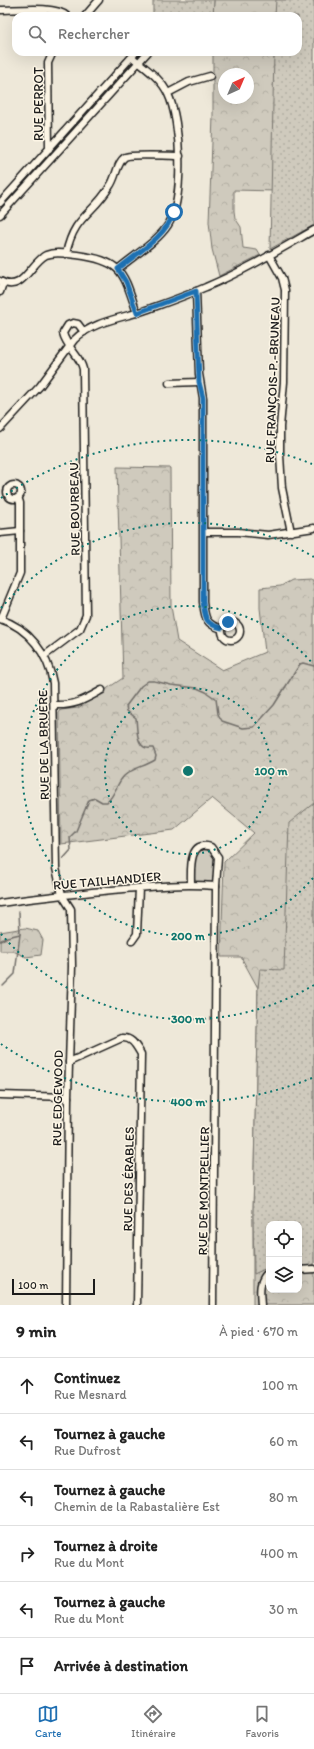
<!DOCTYPE html>
<html lang="fr">
<meta charset="utf-8">
<style>
body{margin:0;font-family:Itim,sans-serif;background:#f6f6f6;color:#222}
.controls{position:absolute;right:12px;bottom:12px;display:grid;overflow:hidden;border-radius:8px;box-shadow:0 4px 16px #0002}
.controls button{width:36px;height:36px;display:grid;place-items:center;padding:0;border:0;border-bottom:1px solid #e0e0e0;background:#fff;color:#222;font:20px sans-serif}
.compass{position:absolute;left:218px;top:68px;width:36px;height:36px;border-radius:50%;background:#fff;box-shadow:0 4px 16px #0002;rotate:44deg}
.scale{position:absolute;left:12px;bottom:10px;width:83px;box-sizing:border-box;padding-left:4px;border:2px solid #1c1c1c;border-top:0;font-size:11px;line-height:14px;white-space:nowrap;color:#1c1c1c;-webkit-text-stroke:3px #fcf5e5;paint-order:stroke}
.stop{position:absolute;width:12px;height:12px;margin:-9px;border:3px solid #1f6fb2;border-radius:50%;background:#fff}
.stop.end{background:#1f6fb2;border-color:#fff;box-shadow:0 1px 4px #0008}
.list{margin:0;padding:0;list-style:none}
h2{display:flex;justify-content:space-between;align-items:center;height:52px;margin:0;padding:0 16px;font-size:17px}
h2 small{font-size:13px;font-weight:400;color:#767676}
.list li{display:grid;grid-template-columns:26px 1fr auto;gap:12px;align-items:center;box-sizing:border-box;height:56px;padding:0 16px;border-top:1px solid #e0e0e0}
.list b{display:block;font-size:15px;white-space:nowrap}
.list p{margin:0;font-size:13px;white-space:nowrap;color:#767676}
.list em{font-size:13px;font-style:normal;color:#767676}
.icon{flex:none;width:22px;height:22px;fill:none;stroke:currentColor;stroke-width:2;stroke-linecap:round;stroke-linejoin:round}
.map{position:relative;flex:none;width:314px;height:1305px;overflow:hidden}
.search{position:absolute;background:#fff;box-shadow:0 4px 16px #0002;left:12px;right:12px;top:12px;height:44px;display:flex;align-items:center;gap:10px;box-sizing:border-box;padding:0 14px;border-radius:12px;color:#767676;font-size:15px}
.sheet{height:388px;background:#fff}
nav{display:flex;justify-content:space-around;align-items:center;box-sizing:border-box;height:56px;border-top:1px solid #e0e0e0;background:#fff;font-size:11px;color:#767676}
nav a{display:grid;justify-items:center;gap:2px}
nav .on{color:#1f6fb2}
.map>svg:first-child{display:block}
</style>
<div class="map">
<svg width="314" height="1305" viewBox="0 0 314 1305">
<defs>
<pattern id="forest-crowns" width="20" height="18" patternUnits="userSpaceOnUse"><rect width="20" height="18" fill="#cfcabd"/><path d="M2 6a3 3 0 1 1 6 0M12 15a3 3 0 1 1 6 0" fill="none" stroke="#b1ada2"/></pattern>
<pattern id="park-dots" width="8" height="8" patternUnits="userSpaceOnUse"><rect width="8" height="8" fill="#cfcabd"/><path d="M2 2h.1M6 6h.1" fill="none" stroke="#b1ada2" stroke-width="1.8" stroke-linecap="round"/></pattern>
</defs>
<rect width="100%" height="100%" fill="#eee8d9"/>
<filter id="ink" filterUnits="userSpaceOnUse"><feTurbulence type="fractalNoise" baseFrequency=".025" numOctaves="2"/><feDisplacementMap in="SourceGraphic" scale="8" xChannelSelector="R" yChannelSelector="G"/><feConvolveMatrix kernelMatrix="1 2 1 2 8 2 1 2 1" color-interpolation-filters="sRGB"/></filter>
<g filter="url(#ink)">
<polygon fill="#cfcabd" stroke="#76736c" points="208,846 218,857 216,886 191,884 191,860 197,850"/>
<g fill="url(#forest-crowns)" stroke="#76736c" fill-rule="evenodd">
<path d="M214,0H314L275,191L234,190V211L235,218L241,227L243,248L257,250L260,255L219,276L212,249L209,222L213,116V52H298V16H213ZM224,74H248V98H224Z"/>
<path d="M117,467L170,468L171,606L177,641L222,670L265,652L260,608V588L280,586L291,580L311,579L314,587V1305H253V1214L258,988L241,957H221L224,862L254,833L212,798L174,830L61,844L59,713L61,710L78,708L123,678ZM269,1224H299V1290H269Z"/>
<polygon points="25,928 38,931 43,940 41,955 26,957 13,951 0,951 0,932"/>
</g>
<g fill="url(#park-dots)" stroke="#76736c">
<polygon points="153,0 214,0 213,16 153,16"/>
<polygon points="276,0 314,0 314,225 270,249 274,52 298,52 298,16 275,16"/>
<polygon points="314,803 314,1265 299,1266 299,1224 269,1224 269,1267 254,1274 253,1214 258,988 260,969 284,970 289,823"/>
</g>
<g fill="none" stroke-linecap="round" stroke-linejoin="round">
<g stroke="#6f6c67" stroke-width="1.5">
<path d="M63,859L71,850L70,837L76,831L89,800L95,798L102,802H107C116,794 116,784 124,776C134,767 144,767 155,760L156,756L153,748C150,748 146,749 144,747C136,742 137,726 136,718L127,711L126,706L141,686L148,681H154L171,685L197,688L206,692L216,699L218,714L222,721L243,728L254,727L274,705L300,664L303,663L314,666"/>
<polyline points="0,941 7,937 20,934 19,912"/>
<polyline points="3,986 15,974 20,934"/>
</g>
<defs>
<g id="minor">
<path d="M0,10C17,10 55,5 67,16"/>
<polyline points="85,16 99,0"/>
<polyline points="168,93 189,82 210,76"/>
<polyline points="49,149 48,63 53,52"/>
<polyline points="0,203 136,52"/>
<polyline points="0,215 148,52"/>
<path d="M66,254C74,215 93,215 110,186C116,178 117,162 125,157C130,154 171,156 180,156"/>
<polyline points="269,255 282,278 285,290 284,382 280,427 280,455 282,488 291,532"/>
<path d="M118,269C133,256 157,242 168,225C185,199 181,121 168,94C161,78 145,68 132,57"/>
<path d="M0,281C23,294 30,263 46,255C56,251 67,254 77,255C123,261 123,272 137,313"/>
<path d="M196,291L199,374L203,398V602C205,618 205,624 222,629"/>
<polyline points="0,292 3,283"/>
<polyline points="169,383 199,382"/>
<path d="M0,429L40,386L74,340C91,322 121,318 143,311C165,303 186,296 206,287C244,271 279,250 314,230"/>
<circle cx="14" cy="492" r="7"/>
<polyline points="204,532 238,532 268,535 314,528"/>
<polyline points="0,533 20,531"/>
<path d="M0,619C29,628 48,654 53,683L56,868L62,895L71,909L72,966L68,1097L66,1305"/>
<polyline points="1,619 20,573 20,503 18,497"/>
<circle cx="231" cy="631" r="9"/>
<path d="M44,656L80,629L86,615L83,369C80,355 66,347 63,333L68,325L73,323L78,324L84,332"/>
<path d="M54,705C75,706 84,700 102,690"/>
<path d="M191,884C191,871 188,839 211,847L218,857L216,886L213,1305"/>
<path d="M0,903C37,897 74,894 112,890C147,887 181,883 216,886"/>
<polyline points="132,941 137,934 139,888"/>
<path d="M69,1062L122,1038C132,1037 136,1046 141,1054L137,1305"/>
<polyline points="0,1095 68,1097"/>
<polyline points="299,1270 314,1269"/>
<path d="M261,1305C260,1293 258,1280 269,1272"/>
</g>
</defs>
<use href="#minor" stroke="#1c1c1c" stroke-width="9"/>
<use href="#minor" stroke="#fcf5e5" stroke-width="6"/>
</g>
</g>
<g fill="none" stroke-linecap="round" stroke-linejoin="round" filter="url(#ink)">
<path stroke="#1f6fb2" stroke-width="5" d="M174,212C166,237 137,253 118,269L126,282L137,313L196,291L199,382L203,398V602C205,618 205,624 222,628L228,622"/>
</g>
<g fill="none" stroke="#0f766e" stroke-width="2" stroke-dasharray="2 4">
<circle cx="188" cy="771" r="83"/>
<path d="M313 878A165 165 0 1 1 313 664"/>
<path d="M314 985A248 248 0 0 1 1 934M1 608A248 248 0 0 1 314 557"/>
<path d="M312 1078A331 331 0 0 1 1 1044M1 498A331 331 0 0 1 312 464"/>
</g>
<g text-anchor="middle" stroke-width="3" stroke-linejoin="round" paint-order="stroke">
<g font-size="13" fill="#1c1c1c" stroke="#fcf5e5">
<text transform="translate(38 104) rotate(-90)" y="5">RUE PERROT</text>
<text transform="translate(272 380) rotate(-88)" y="5">RUE FRANÇOIS-P.-BRUNEAU</text>
<text transform="translate(74 509) rotate(-91)" y="5">RUE BOURBEAU</text>
<text transform="translate(43 745) rotate(-91)" y="5">RUE DE LA BRUÈRE</text>
<text transform="translate(107 880) rotate(-5)" y="5">RUE TAILHANDIER</text>
<text transform="translate(57 1098) rotate(-89)" y="5">RUE EDGEWOOD</text>
<text transform="translate(128 1179) rotate(-89)" y="5">RUE DES ÉRABLES</text>
<text transform="translate(203 1191) rotate(-89)" y="5">RUE DE MONTPELLIER</text>
</g>
</g>
<circle cx="188" cy="771" r="6" fill="#0f766e" stroke="#fcf5e5" stroke-width="2"/>
<g font-size="12" text-anchor="middle" font-weight="bold" fill="#0f766e" stroke="#fcf5e5" stroke-width="3" stroke-linejoin="round" paint-order="stroke">
<text x="271" y="775">100 m</text>
<text x="188" y="940">200 m</text>
<text x="188" y="1023">300 m</text>
<text x="188" y="1106">400 m</text>
</g>
</svg>
<div class="controls">
<button><svg class="icon" aria-label="locate" viewBox="0 0 24 24"><circle cx="12" cy="12" r="6"/><path d="M12 2v4M12 18v4M2 12h4M18 12h4"/></svg></button>
<button><svg class="icon" aria-label="layers" viewBox="0 0 24 24"><path d="M12 4l9 5-9 5-9-5zM3 14l9 5 9-5"/></svg></button>
</div>
<svg class="compass" viewBox="-18 -18 36 36"><path d="M0-13l5 13h-10z" fill="#e53935"/><path d="M0 13l5-13h-10z" fill="#767676"/></svg>
<div class="scale">100 m</div>
<div class="stop" style="left:174px;top:212px"></div>
<div class="stop end" style="left:228px;top:622px"></div>
<div class="search"><svg class="icon" aria-label="search" viewBox="0 0 24 24"><circle cx="10" cy="10" r="6"/><path d="M15 15l6 6"/></svg>Rechercher</div>
</div>
<section class="sheet">
<h2>9 min<small>À pied · 670 m</small></h2>
<ul class="list">
<li><svg class="icon" aria-label="ahead" viewBox="0 0 24 24"><path d="M12 20V5M6 11l6-6 6 6"/></svg><div><b>Continuez</b><p>Rue Mesnard</p></div><em>100 m</em></li>
<li><svg class="icon" aria-label="left" viewBox="0 0 24 24"><path d="M17 20v-9H6M10 6l-5 5 5 5"/></svg><div><b>Tournez à gauche</b><p>Rue Dufrost</p></div><em>60 m</em></li>
<li><svg class="icon" aria-label="left" viewBox="0 0 24 24"><path d="M17 20v-9H6M10 6l-5 5 5 5"/></svg><div><b>Tournez à gauche</b><p>Chemin de la Rabastalière Est</p></div><em>80 m</em></li>
<li><svg class="icon" aria-label="right" viewBox="0 0 24 24"><path d="M7 20v-9h11M14 6l5 5-5 5"/></svg><div><b>Tournez à droite</b><p>Rue du Mont</p></div><em>400 m</em></li>
<li><svg class="icon" aria-label="left" viewBox="0 0 24 24"><path d="M17 20v-9H6M10 6l-5 5 5 5"/></svg><div><b>Tournez à gauche</b><p>Rue du Mont</p></div><em>30 m</em></li>
<li><svg class="icon" aria-label="arrive" viewBox="0 0 24 24"><path d="M6 21V4h12l-3 4 3 4H6"/></svg><div><b>Arrivée à destination</b></div></li>
</ul>
</section>
<nav>
<a class="on"><svg class="icon" aria-label="map" viewBox="0 0 24 24"><path d="M3 6l6-2 6 2 6-2v14l-6 2-6-2-6 2zM9 4v14M15 6v14"/></svg>Carte</a>
<a><svg class="icon" aria-label="directions" viewBox="0 0 24 24"><path d="M12 3l9 9-9 9-9-9zM9 14v-3h6M13 9l2 2-2 2"/></svg>Itinéraire</a>
<a><svg class="icon" aria-label="saved" viewBox="0 0 24 24"><path d="M7 4h10v16l-5-4-5 4z"/></svg>Favoris</a>
</nav>
